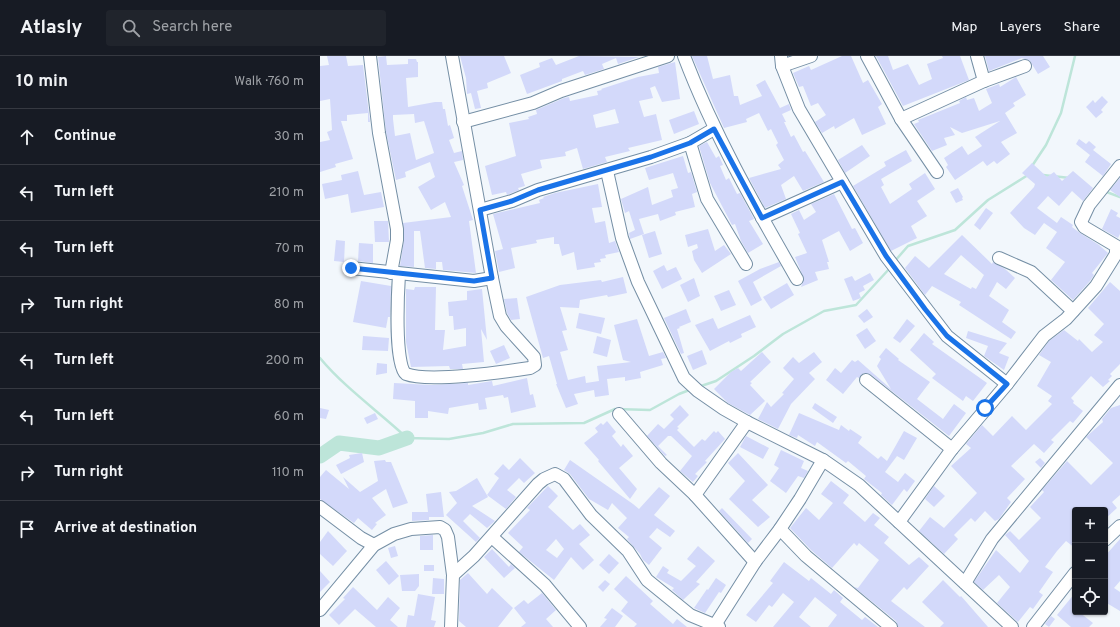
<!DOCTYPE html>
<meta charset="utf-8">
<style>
body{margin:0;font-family:Overpass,sans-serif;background:#20242c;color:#f1f3f6}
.controls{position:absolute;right:12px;bottom:12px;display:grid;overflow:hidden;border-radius:4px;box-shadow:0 1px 3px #0004}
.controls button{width:36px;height:36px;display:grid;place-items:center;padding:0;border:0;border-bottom:1px solid #363941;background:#171b24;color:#f1f3f6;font:20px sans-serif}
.stop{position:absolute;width:12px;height:12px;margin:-9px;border:3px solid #1a73e8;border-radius:50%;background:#fff}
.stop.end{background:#1a73e8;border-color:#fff;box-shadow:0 1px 4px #0008}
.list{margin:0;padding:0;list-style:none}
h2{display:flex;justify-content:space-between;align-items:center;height:52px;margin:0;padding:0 16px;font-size:17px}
h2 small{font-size:13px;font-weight:400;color:#9ea1a6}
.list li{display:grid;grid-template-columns:26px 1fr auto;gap:12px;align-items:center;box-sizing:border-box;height:56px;padding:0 16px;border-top:1px solid #363941}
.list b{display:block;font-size:15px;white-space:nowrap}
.list em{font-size:13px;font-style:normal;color:#9ea1a6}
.icon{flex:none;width:22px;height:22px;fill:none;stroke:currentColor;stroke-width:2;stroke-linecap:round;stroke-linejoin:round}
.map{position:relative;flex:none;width:800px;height:571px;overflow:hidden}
header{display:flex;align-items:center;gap:24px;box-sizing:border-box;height:56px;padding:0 20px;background:#171b24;border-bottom:1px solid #363941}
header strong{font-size:19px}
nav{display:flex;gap:22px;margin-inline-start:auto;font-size:14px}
.search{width:280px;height:36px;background:#20242c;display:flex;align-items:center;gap:10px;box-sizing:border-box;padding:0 14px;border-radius:4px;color:#9ea1a6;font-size:15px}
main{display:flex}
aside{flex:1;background:#171b24}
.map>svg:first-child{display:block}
</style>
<header>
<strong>Atlasly</strong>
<div class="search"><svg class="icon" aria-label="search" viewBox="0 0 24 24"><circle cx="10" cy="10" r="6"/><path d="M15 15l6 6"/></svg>Search here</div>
<nav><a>Map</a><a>Layers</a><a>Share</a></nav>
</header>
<main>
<aside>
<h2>10 min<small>Walk · 760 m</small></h2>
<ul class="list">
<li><svg class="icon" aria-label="ahead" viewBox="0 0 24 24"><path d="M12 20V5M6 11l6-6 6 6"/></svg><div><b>Continue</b></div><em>30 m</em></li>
<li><svg class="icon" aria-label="left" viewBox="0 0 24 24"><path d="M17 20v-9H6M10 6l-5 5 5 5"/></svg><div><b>Turn left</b></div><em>210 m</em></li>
<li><svg class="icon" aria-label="left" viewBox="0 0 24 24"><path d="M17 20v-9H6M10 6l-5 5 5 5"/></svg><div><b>Turn left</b></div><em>70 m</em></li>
<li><svg class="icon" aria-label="right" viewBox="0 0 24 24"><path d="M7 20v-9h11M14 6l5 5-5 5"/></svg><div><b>Turn right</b></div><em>80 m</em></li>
<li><svg class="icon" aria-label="left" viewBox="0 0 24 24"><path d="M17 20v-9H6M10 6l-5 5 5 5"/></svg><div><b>Turn left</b></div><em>200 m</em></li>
<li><svg class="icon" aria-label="left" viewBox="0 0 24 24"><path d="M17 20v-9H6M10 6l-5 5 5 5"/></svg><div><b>Turn left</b></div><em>60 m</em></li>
<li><svg class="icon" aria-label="right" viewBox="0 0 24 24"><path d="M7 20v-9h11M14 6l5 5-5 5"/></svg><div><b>Turn right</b></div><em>110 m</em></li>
<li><svg class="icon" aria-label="arrive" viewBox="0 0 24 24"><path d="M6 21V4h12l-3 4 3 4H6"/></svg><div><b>Arrive at destination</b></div></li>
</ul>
</aside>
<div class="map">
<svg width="800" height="571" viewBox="0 0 800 571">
<rect width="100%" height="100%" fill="#f2f7fc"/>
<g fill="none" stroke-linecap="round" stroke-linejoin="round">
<g stroke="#bde5d9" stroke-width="2.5">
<polyline points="712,110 726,89 741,57 755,0"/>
<polyline points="723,119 750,122"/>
<polyline points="784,135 800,141"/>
<polyline points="574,206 588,190 635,174 668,144 708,119"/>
<path d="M0,302C25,332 58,355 87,382L129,383L163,377L193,368L264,367L295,353L330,354L359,338L372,333"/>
<polyline points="378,331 396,325 434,300 463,278 504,255 536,249 570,212"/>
</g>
<polyline stroke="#bde5d9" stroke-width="15" points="0,400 19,387 59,392 87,382"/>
</g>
<g fill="#d3d9fa" fill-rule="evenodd">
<polygon points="7,0 26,0 28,10 43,9 50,66 48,66 48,57 27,59 27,65 21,65 33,103 15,108 16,111 0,116 0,86 10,84 7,76 12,74 10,43 0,45 0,10 9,9"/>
<path d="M66,0L67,9L88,8V3H96L97,6H98V21L86,22L88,51L115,46H122L123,53H125L128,70L130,69L134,82L129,84L134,97L142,95L143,104L134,106L144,129L142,130L153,164L149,165L156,217L123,214L122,206H116V213L105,212L100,175H94V211L80,210L84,184L83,167L131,161L125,146L111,154L98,131L115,121L110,106L85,116L86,121L76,124L66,76L58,1ZM94,58L95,67L104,65L114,97L96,104L90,77L75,80L73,63V59Z"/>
<polygon points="140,0 184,0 191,17 167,27 168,32 157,35 161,52 155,53 151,37 147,38 146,22"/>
<polygon points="259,0 319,1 298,8 296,2 282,8 284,13 265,19 263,15 242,23 242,25 207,38 200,19 220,11 219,7 232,2 236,9"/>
<polygon points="372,0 387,0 393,23 410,19 414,40 418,40 420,49 442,40 436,29 445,24 460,52 469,48 471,54 462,58 466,66 464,66 471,81 474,79 483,96 485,95 504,126 483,135 474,120 461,129 466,143 445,152 429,122 461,113 458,109 464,104 456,89 458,87 451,73 448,75 439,57 426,63 427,66 404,72"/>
<polygon points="522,0 531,0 543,27 548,24 562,48 558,51 566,68 542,79 534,62 515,73 514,70 502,77 495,66 506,59 498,47 491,50 483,30 479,31 473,17 489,10 491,14"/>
<polygon points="556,0 568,0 573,14 588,8 599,29 612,23 607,8 623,2 622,0 640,0 649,24 583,50"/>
<polygon points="665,0 723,0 730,11 718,18 710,5 702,2 669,15"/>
<path d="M355,6L360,43L342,46L335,30L330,32L333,42L319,45L324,61L336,58L342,84L308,92L310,95L285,101L287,106L263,113L257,92L245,96L246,100L220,104L222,112L201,118L205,130L198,132L199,134L187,139L186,136L172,139L165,110L196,100L189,67L209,63L208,61L217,58L216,54L244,42L249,41L250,45L278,39L277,35L282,34L281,33L318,21L339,17L338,11ZM295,53L299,67L276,72L273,59Z"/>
<polygon points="696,21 706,39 693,47 695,50 685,57 697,77 681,86 690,98 677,108 674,105 667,110 663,105 635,124 626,111 628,109 624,102 642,90 648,99 662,90 655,81 680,65 642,77 630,71 635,79 624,82 627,89 612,95 594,68 599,66 598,64 640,47 639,45 646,41 647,44 654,42 659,55 672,47 666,33 679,28 680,31"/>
<polygon points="782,40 788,46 781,54 783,56 776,62 766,51 773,44 775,47"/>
<polygon points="374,55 379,68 354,78 349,64"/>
<polygon points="759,83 766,88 769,85 776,91 773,94 791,108 783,120 765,106 770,99 756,88"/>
<polygon points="387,86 396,102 399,100 403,109 400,110 406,124 409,122 417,138 420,137 434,163 429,165 443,188 428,197 421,185 415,168 412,169 390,127 379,90"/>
<polygon points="542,89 550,100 525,117 518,104"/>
<polygon points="586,94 592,105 561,123 564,129 561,131 570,148 592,133 589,128 605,117 615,133 597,145 607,160 591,170 597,182 571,195 533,130 566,110 564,106"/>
<polygon points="363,100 368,117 371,116 377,136 372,138 375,151 355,156 356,159 340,165 338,158 319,163 324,178 310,183 309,177 315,174 309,155 305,157 301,143 328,131 332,149 353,141 351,134 358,132 353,117 329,124 325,112"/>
<polygon points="712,107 727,121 734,116 742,125 753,115 773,132 763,145 752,135 739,150 728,140 717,152 737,167 741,161 753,169 752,171 760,177 779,189 788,197 772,217 774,219 770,225 753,244 731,224 745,206 726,192 737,176 724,167 715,179 704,172 690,157 714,131 715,128 702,117"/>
<polygon points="38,115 44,139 61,136 64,151 31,157 28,138 5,143 2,128 22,124 21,119"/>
<polygon points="800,122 800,141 790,134"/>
<polygon points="278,128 282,151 272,152 275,167 285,165 289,187 295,185 299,196 285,199 286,202 280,203 281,206 274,207 275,211 257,214 254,196 242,200 239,188 234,188 234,181 216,184 217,187 191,192 195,212 179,216 175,195 183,193 173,158 220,147 219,144 224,142 223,141 235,137"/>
<polygon points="638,132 643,141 642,142 643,144 636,147 630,136"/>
<polygon points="514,138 532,173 535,172 543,187 530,195 519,175 502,184 509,206 507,206 509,213 495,216 498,224 481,231 484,223 475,201 487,197 478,178 480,177 471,158 479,154 484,164 496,156 491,148"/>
<polygon points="666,152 673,157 660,174 654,169"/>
<polygon points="791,153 798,157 796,160 800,162 800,178 798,182 782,173"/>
<polygon points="54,165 68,165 69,186 55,186"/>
<polygon points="388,173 395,195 404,189 411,198 382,217 374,204 372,195 378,192 377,188 368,191 365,179"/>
<polygon points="335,175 342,198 329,202 322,179"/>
<path d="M642,179L672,208L673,206L685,213L695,222L686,233L677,226L669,240L689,254L682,266L696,276L691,283L639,249L641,246L612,230L605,239L585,212L595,200L609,212ZM641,199L664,219L656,233L652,231L651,233L624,218Z"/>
<polygon points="16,184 25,185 24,206 14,205"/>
<polygon points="39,187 53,188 53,207 38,205"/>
<polygon points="459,206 461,210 433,226 442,244 431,250 418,225 440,213"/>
<polygon points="344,209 347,215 356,211 362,223 342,233 333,215"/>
<polygon points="550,217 554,224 543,230 545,234 539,237 541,242 533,245 524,223 532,220 535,225"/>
<polygon points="303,221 307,237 288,241 287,239 260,244 259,252 240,251 247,274 242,275 248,294 240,296 248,324 265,320 266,327 279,325 277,310 311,306 303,304 294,269 317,263 329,300 343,296 346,302 341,303 343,309 320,316 321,322 305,325 305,321 287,323 289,339 275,341 274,334 254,338 258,348 246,352 236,328 237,328 229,300 223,302 206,241 240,229 281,224 282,226"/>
<polygon points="374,222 380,240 368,246 360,229"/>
<polygon points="41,225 71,230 70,261 68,261 66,272 33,266"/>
<polygon points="790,226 800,235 800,308 790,318 792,320 788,324 790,325 783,331 771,320 751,342 754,345 753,347 763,355 753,367 750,365 731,384 734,386 724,397 714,388 691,410 705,423 687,442 691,446 679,463 675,465 665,455 655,466 651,462 634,479 638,483 624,498 599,475 610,461 624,472 657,437 631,410 651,392 646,388 662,369 673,380 692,360 706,374 732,348 728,345 732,340 717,330 731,306 719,299 729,285 744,274 758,285 759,283 772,296 783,286 774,279 784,268 768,252"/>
<polygon points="467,227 474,239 451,253 443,241"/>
<polygon points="95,231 116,231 115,274 125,274 123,294 146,290 146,272 134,274 133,260 129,260 128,246 147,244 147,235 162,233 167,284 161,273 164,306 142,308 143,313 130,313 129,310 91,311 86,286 86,233 94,234"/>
<polygon points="409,234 416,249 401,255 394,240"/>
<polygon points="197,242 200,263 191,264 187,257 184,243"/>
<polygon points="366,253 371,266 359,271 360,272 357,273 364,297 361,298 344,262"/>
<polygon points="547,253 553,261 544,267 538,260"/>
<polygon points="259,257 285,262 281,278 256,272"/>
<polygon points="430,259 436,271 421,278 422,281 410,287 409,285 390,295 375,269 393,262 398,273"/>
<polygon points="587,263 595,270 580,287 573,282"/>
<polygon points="547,272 556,285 545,293 536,279"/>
<polygon points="648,275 687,287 679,297 689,301 684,314 664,300 668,290 646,282"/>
<polygon points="604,277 614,286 612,288 667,327 653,345 646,340 643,345 612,322 616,318 590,294"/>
<polygon points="43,280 69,282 68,295 42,294"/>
<polygon points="277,280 291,284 287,301 273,297"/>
<polygon points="184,289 190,302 176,308 170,295"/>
<polygon points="566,292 579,303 578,304 610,326 597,343 623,363 634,348 646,357 629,380 550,318 544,317 539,322 537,321 523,338 506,324 515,312 521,317 532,304 535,306 538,304 571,333 557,310 561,303 559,301"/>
<polygon points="382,294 387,308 373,314 367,300"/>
<polygon points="442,296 451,306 430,326 432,327 430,329 445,345 430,359 408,347 394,333 411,316 418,312 421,315"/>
<polygon points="494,296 502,306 489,317 495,323 471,348 458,373 438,363 447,346 451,351 464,338 462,337 474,323 463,312 473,301 479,307"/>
<polygon points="57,307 67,308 67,317 56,319"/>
<polygon points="207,322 210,339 213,338 216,351 191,357 188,341 184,342 183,339 165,342 167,353 159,354 158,347 129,352 128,358 108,355 108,362 95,362 95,345 73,343 74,327 111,329 148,327 148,329 172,325 173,330"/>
<polygon points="495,347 517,361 513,367 492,352"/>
<polygon points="360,349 369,359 357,371 359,372 357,374 374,391 382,383 385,385 394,375 396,377 398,375 405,383 385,405 387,406 375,418 378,420 373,426 360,415 372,400 351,380 348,380 338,390 347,399 345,400 327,380 338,368 344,373 354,363 350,359"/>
<polygon points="800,349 800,439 792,446 797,452 785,463 785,454 755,454 755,492 746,485 737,495 725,511 733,516 719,536 723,539 713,553 710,551 698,566 677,547 690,531 679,519 663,534 654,526 676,494 700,517 709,505 685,479 690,475 699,484 721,462 710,451 724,436 722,434 747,405 771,429 793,407 766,381 783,366 782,363 791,352"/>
<polygon points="0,352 9,354 6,363 0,362"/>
<polygon points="55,357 58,363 47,368 44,362"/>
<polygon points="479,357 519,374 521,369 529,375 530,373 542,381 538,387 558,403 561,400 567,405 584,375 597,382 584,404 577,400 565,416 578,426 585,417 595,425 587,436 584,433 572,449 561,439 562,437 544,423 546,420 528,405 526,407 497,386 495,390 478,379 477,382 469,379"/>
<polygon points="287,365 296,376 292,380 301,391 303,388 313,400 299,412 317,433 310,443 278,405 279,404 264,387 278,376 275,372 281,367 283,369"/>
<polygon points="426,380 449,392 443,403 420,391"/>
<polygon points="461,394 484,405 481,412 488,415 484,422 478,420 466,437 450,425 459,412 454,409"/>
<polygon points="42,397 44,406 21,418 16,409 30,402 29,399"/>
<polygon points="418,397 448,429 432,444 450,461 438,471 409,443 425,425 408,407"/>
<polygon points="200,402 215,417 204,427 199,422 187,434 196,441 186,453 167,439 179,422 174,418 183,408 189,414"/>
<polygon points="720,402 725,407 721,412 715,406"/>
<polygon points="65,404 66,406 71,406 88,447 73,452 66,433 52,442 66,459 55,467 57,468 52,474 38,462 34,467 0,443 0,421 6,414 29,433 23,421 40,436 58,425 54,405"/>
<polygon points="250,404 313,448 319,453 339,431 350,440 334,459 355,475 350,481 337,472 329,481 342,492 329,509 323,504 320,498 307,483 309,481 298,472 307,462 292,447 288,454 269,443 250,418 244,414"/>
<polygon points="157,422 168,441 152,450 175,465 167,472 150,458 143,465 160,482 156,486 126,459 137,447 129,436 136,435"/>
<polygon points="511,425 529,439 523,447 545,466 553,457 560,462 554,469 569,481 564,487 589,509 599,501 609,510 587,534 584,531 571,545 605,571 578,571 576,565 534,531 538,532 559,504 539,487 537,490 534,487 512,512 491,494 470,472 486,452 499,464 513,447 501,438"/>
<path d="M228,430L238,440L228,451L253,474L260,468L270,479L259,488L274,504L263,514L251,501L234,524L199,496L203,491L188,477L210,454L207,452ZM236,483L244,493L237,502L226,494Z"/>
<polygon points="614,430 625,440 614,451 605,443"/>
<polygon points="121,436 124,461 109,461 109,464 92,465 92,456 108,456 106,438"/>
<polygon points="402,452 432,483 428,487 399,455"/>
<polygon points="8,475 27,495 13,510 0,498 0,486"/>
<polygon points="113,479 113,494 100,494 100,480"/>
<polygon points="800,483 800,525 794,532 800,536 800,555 785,546 785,500"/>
<polygon points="75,490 78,500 71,502 68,492"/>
<polygon points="378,490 395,505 376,526 380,528 363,544 352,534 354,532 336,521 343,510 349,514 347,517 361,525 376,510 367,503"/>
<polygon points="172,493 189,511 191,508 195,512 184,522 164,501"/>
<polygon points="289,498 299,507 289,518 279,509"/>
<polygon points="66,505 79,520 69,529 56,514"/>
<polygon points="464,506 489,525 491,522 511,538 514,534 523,542 520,546 542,564 545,561 558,571 508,571 517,559 495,541 479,561 491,571 453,571 474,546 463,537 452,551 449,549 436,566 426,559 453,527 450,525"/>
<rect x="104" y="509" width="10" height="6"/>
<polygon points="0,515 10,526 0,536"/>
<polygon points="148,517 167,538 172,532 193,552 178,571 146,571 139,565 140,524"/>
<polygon points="99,518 99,530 95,535 82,535 80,519"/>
<polygon points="306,520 333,545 330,548 353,568 357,563 367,571 314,571 317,568 301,555 308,546 294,533"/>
<polygon points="113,522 124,523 124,538 112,538"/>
<polygon points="396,522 406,529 401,537 399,536 385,557 374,552 387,533 388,534"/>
<polygon points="285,524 290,528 283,536 278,531"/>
<polygon points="623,524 640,541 641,540 668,571 620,571 624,567 602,546"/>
<polygon points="33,531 57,554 68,541 80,552 70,564 78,571 56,571 35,553 19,569 9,559 25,543 23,542"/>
<polygon points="222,537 236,554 226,563 233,571 201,571 206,567 194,552 204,544 208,548"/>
<polygon points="755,537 755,556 759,556 773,567 769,571 751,571 737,559"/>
<polygon points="98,538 115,541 111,564 116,565 114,571 86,571 88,559 94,560"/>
<polygon points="292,552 303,560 295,571 280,571 287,563 284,562"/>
<polygon points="731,560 735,563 729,571 725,568"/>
</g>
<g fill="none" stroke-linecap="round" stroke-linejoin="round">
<defs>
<g id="minor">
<polyline points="50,0 59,77 77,173 77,184 71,217"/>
<path d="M364,0C394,79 435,150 477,223"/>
<polyline points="461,0 462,10 479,53 566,200 627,280 687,328"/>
<polyline points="547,0 581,63 617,116"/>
<polyline points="657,0 664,25"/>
<polyline points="462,10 491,0"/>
<polyline points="581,63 664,25 705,10"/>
<polyline points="143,66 213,47 241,35 348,0"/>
<polyline points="370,87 387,143 426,208"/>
<polyline points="287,115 302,182 318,226 364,322 378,335 404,353 427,366 503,404 539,429 692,571"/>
<polyline points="160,154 192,145 218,134 331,101 370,87 394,73"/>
<polyline points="442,162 522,126"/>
<polyline points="679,202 711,216 753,255"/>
<polyline points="31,212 154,225 172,222"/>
<path d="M79,218C78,234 74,309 86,318C109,327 183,316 210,312L215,309L214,301L186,270L180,260L172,222L132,0"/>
<polyline points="546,324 632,393"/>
<polyline points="299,358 341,407 375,439 435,506"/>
<polyline points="375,439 427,366"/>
<polyline points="0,451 41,482 54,489"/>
<polyline points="579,466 632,393 687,328 724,280 746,263 776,230 796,198 796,190 764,171 761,166 769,149 800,110"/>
<polyline points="460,473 486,500 571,571"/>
<polyline points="172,481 225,529 260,571"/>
<polyline points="785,484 800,470"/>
<polyline points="133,519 154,500 218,428 224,423 235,418 244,423 271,459 308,495 327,524 370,559 399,571"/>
<polyline points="645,527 672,483 800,329"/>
<polyline points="0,554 54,489 74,478 91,473 120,471 125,474 128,481 133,519 131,571"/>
<polyline points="395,569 435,506 460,473 480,443 503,404"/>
<polyline points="713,571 755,517"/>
</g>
</defs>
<use href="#minor" stroke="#758fa5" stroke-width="14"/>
<use href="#minor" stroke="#fff" stroke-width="12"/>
</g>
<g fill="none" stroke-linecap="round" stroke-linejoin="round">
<polyline stroke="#1a73e8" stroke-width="5" points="31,212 154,225 172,222 160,154 192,145 218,134 331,101 370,87 394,73 442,162 522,126 566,200 605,253 627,280 687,328 665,352"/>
</g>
</svg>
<div class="controls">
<button>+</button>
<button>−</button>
<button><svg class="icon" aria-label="locate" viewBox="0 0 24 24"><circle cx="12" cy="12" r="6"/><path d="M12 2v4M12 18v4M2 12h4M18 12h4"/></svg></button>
</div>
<div class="stop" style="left:665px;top:352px"></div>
<div class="stop end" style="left:31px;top:212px"></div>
</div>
</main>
